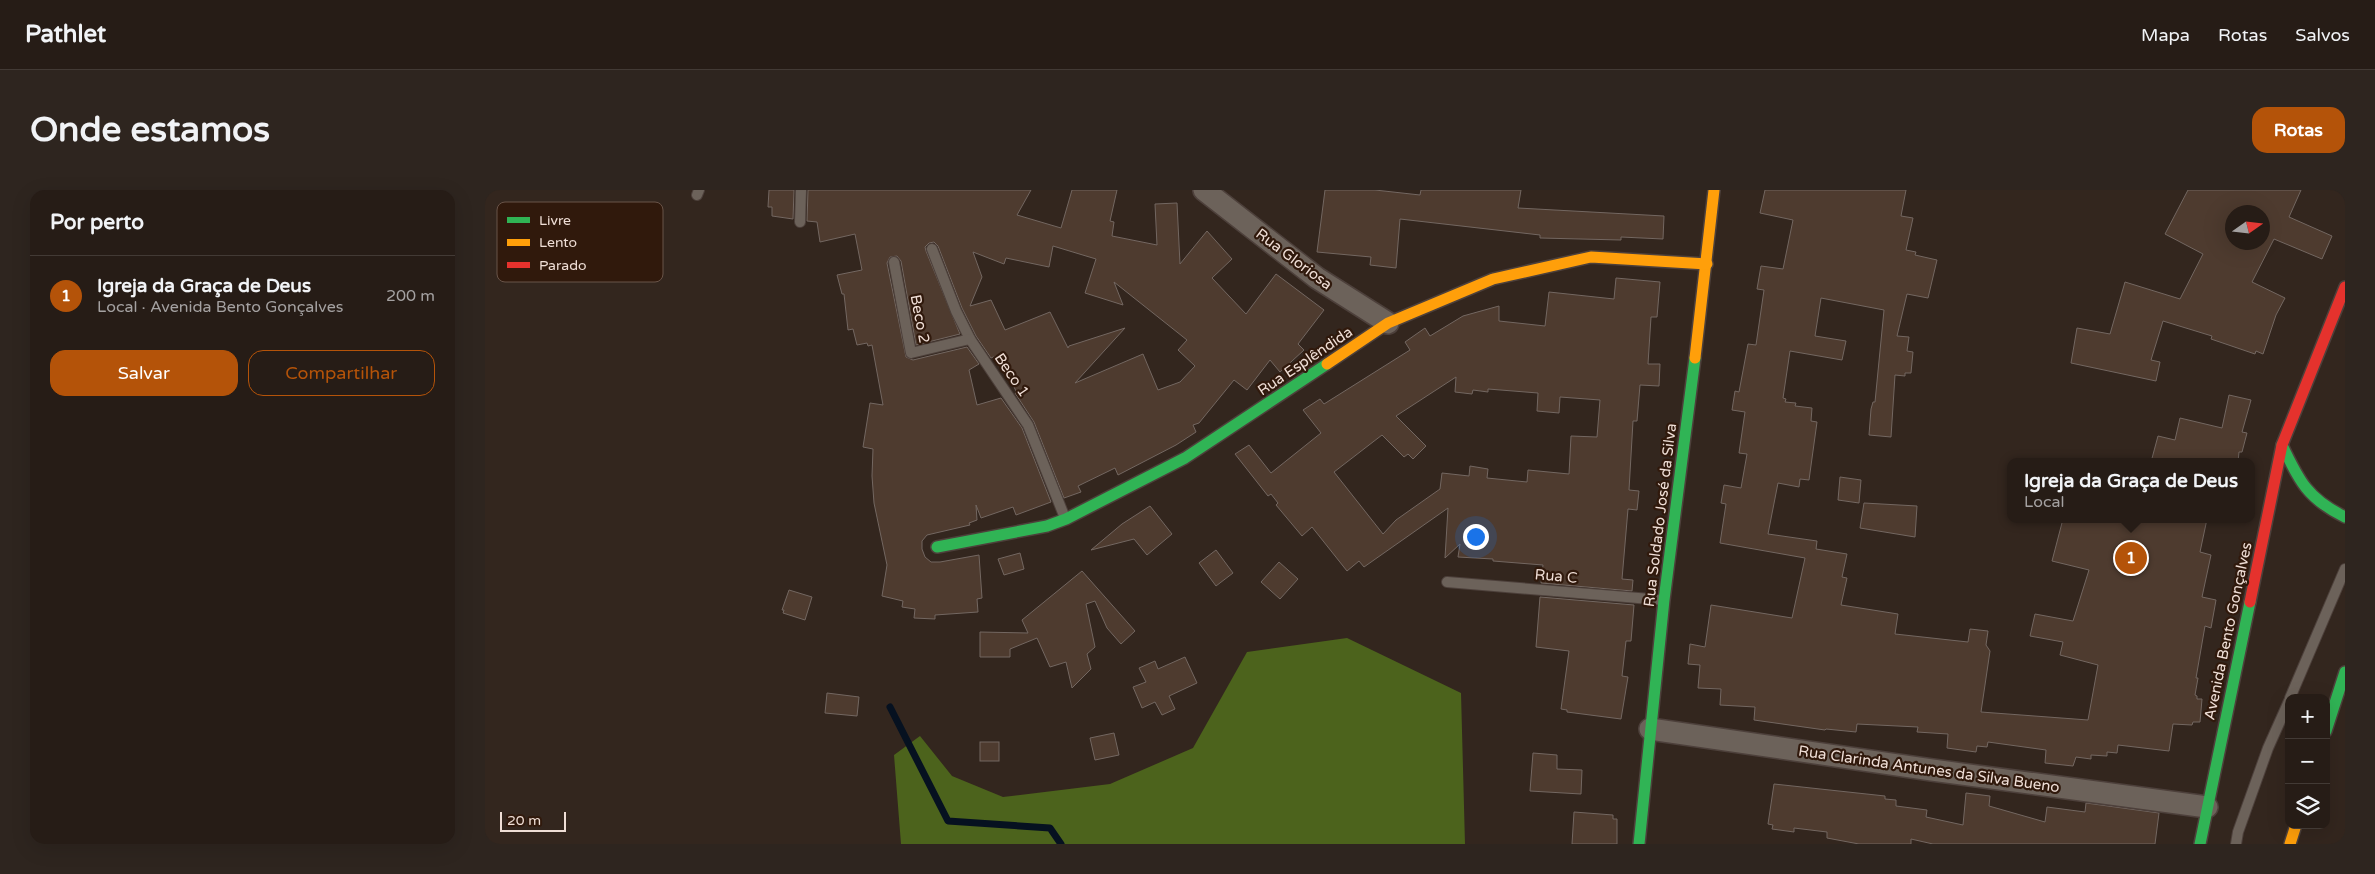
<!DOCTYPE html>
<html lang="pt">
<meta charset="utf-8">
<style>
body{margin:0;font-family:"Varela Round",sans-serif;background:#2e251f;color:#f1f3f6}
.controls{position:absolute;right:15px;bottom:15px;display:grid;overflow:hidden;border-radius:10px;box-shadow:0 5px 20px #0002}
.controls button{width:45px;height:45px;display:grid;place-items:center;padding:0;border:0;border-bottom:1px solid #423a35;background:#261c16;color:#f1f3f6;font:25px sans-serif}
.compass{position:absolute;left:1740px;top:15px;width:45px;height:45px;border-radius:50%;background:#261c16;box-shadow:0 5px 20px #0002;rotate:76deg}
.scale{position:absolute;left:15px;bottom:12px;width:66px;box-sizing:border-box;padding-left:5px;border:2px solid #efded6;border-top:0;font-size:14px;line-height:18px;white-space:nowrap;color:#efded6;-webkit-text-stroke:4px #30190c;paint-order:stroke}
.you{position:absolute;left:990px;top:346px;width:18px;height:18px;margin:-12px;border:4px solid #fff;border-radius:50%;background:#1a73e8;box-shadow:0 0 0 8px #1a73e833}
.badge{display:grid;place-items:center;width:32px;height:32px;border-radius:50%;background:#b45309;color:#fff;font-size:16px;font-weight:700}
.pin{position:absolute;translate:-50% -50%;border:2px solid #fff;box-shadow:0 1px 5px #0006}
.popup{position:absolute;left:1522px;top:268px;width:248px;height:65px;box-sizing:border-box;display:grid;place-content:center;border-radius:10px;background:#261c16;filter:drop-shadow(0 1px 4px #0005);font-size:16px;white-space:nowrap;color:#a4a1a1}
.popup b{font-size:19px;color:#f1f3f6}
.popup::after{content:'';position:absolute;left:50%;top:100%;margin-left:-10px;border:10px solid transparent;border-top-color:#261c16}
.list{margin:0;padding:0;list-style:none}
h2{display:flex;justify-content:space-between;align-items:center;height:65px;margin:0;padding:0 20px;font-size:21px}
h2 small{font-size:16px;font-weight:400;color:#a4a1a1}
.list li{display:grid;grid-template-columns:32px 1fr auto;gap:15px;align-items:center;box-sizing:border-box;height:80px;padding:0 20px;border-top:1px solid #423a35}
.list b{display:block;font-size:19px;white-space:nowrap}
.list p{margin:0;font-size:16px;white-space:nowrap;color:#a4a1a1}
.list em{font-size:16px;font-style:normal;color:#a4a1a1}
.actions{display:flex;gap:10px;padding:15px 20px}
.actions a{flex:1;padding:11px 0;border:1px solid #b45309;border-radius:15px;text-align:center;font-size:18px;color:#b45309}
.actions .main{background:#b45309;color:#fff}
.icon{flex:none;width:28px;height:28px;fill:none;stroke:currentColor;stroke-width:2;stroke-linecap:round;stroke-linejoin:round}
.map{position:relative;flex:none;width:1860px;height:654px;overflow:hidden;border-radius:15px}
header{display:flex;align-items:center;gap:30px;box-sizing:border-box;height:70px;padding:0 25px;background:#261c16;border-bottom:1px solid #423a35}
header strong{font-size:24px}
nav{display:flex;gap:28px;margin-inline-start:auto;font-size:18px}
.intro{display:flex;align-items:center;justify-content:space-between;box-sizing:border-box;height:120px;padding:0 30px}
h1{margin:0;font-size:35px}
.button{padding:12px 22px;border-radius:15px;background:#b45309;color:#fff;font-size:18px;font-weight:700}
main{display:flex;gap:30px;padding:0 30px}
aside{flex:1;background:#261c16;border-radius:15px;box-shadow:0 5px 20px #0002}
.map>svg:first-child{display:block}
</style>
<header>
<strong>Pathlet</strong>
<nav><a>Mapa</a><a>Rotas</a><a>Salvos</a></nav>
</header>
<div class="intro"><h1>Onde estamos</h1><a class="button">Rotas</a></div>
<main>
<aside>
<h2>Por perto<small></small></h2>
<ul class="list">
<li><span class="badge">1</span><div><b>Igreja da Graça de Deus</b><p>Local · Avenida Bento Gonçalves</p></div><em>200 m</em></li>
</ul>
<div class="actions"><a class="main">Salvar</a><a>Compartilhar</a></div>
</aside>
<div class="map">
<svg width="1860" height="654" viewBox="0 0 1860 654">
<rect width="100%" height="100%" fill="#33261e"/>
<polygon fill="#4c631c" points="862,448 976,503 980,654 416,654 409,565 435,546 467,586 518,607 625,594 708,558 762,462"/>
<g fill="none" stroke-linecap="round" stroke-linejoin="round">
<polyline stroke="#061120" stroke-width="7" points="405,517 463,631 565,638 576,654"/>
</g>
<g fill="#4e3b2f" stroke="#736761" fill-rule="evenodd">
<polygon points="284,0 309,0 308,29 287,26 287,17 283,17"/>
<path d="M323,0H546L532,25L576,38L587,0H632L625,31L629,32L627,46L672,55L670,14L692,13L695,74L722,41L747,69L727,88L761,124L791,84L839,120L813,154L819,160L795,182L785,170L762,200L749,190L714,233L708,235L711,242L691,255L633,285L630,278L593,296L596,302L579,308L549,232L530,203H532L513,165L506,168L491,146L477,118L453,56L449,52L444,53L440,57L441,61L475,144L431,155L416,71L412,66L405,67L402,73L421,167L428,170L482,157L494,174L484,180L492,215L516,208L537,238L566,312L531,325L528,317L496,328L491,315L492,330L484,333L485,335L442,345L437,351V359L440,367L446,372H455L494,365L497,408L492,409L493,422L450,425V429L429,428L430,419L417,417L418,411L397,406L402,375L389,313L387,286L388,259L378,257L385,213L398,215L387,155L383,156L382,153L372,155L368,139L363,140L359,104H357L352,85L377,80L370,44L335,52L332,32L322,31ZM568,56L611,69L600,103L638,115L629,92L702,150L693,160L710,176L695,192L673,200L658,164L590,193L640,138L584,156L583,158L565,122L520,140L506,110L485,116L497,87L488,62L519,74L521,68L564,77Z"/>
<polygon points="840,0 890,0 935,5 936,0 1036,0 1033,18 1179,26 1178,49 1136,47 1136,50 1055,48 1055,45 915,29 911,78 885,75 886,67 832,62"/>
<polygon points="1280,0 1421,0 1416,26 1428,28 1421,60 1431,62 1430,65 1452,70 1443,108 1422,104 1412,146 1424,147 1422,161 1428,162 1426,183 1420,183 1420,186 1410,185 1406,247 1384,245 1386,219 1388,212 1390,212 1399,120 1336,108 1330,146 1361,151 1357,170 1305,161 1298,208 1301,209 1300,212 1311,213 1310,216 1327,218 1326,231 1332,232 1324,290 1315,289 1314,297 1293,293 1283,344 1332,351 1331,359 1362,364 1357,387 1362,388 1356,415 1413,424 1410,444 1483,452 1485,439 1503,441 1501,455 1505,461 1496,522 1603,530 1613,475 1575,465 1578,452 1545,446 1550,424 1588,431 1604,380 1567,371 1578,329 1722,329 1715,362 1726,365 1717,407 1731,410 1726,438 1720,436 1711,488 1713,488 1710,505 1712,506 1712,509 1717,509 1715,532 1708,532 1707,535 1688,534 1684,561 1633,555 1632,563 1622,562 1622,566 1606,565 1606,569 1591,567 1588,576 1560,573 1561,560 1503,552 1502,557 1492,556 1491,562 1462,558 1463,544 1432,542 1433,537 1372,534 1371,542 1341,539 1340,540 1269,530 1270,517 1235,515 1236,499 1213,498 1215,475 1203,474 1205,454 1220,457 1226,415 1307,428 1320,368 1235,353 1241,314 1236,313 1239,295 1256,298 1262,264 1254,263 1260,222 1247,220 1250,201 1254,202 1263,154 1271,155 1279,100 1272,99 1276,76 1298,79 1308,30 1275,23"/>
<path d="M1703,0H1816L1804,27L1847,46L1837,69L1789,49L1767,92L1800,108L1791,125L1778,164L1771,161L1770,164L1726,149L1727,146L1678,131L1666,170L1675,172L1671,191L1586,173L1592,138L1625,144L1640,92L1695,109L1718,64L1680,44ZM1748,22H1778V52H1748Z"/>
<path d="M1131,88L1175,92L1172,127H1166L1163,174H1175L1174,196L1155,195L1152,231H1148L1144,300L1154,301L1152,320L1143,319L1137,389L1148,390L1147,401L1056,393L1058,375L1008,371V369L973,367L975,354L960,368L963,318L879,377L874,371L862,381L827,337L817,346L791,315L793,313L786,304L783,306L750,264L764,255L786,283L836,243L818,220L835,209L839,214L925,160L920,152L940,138L945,146L978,126L1014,116V131L1060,136L1064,102L1129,109ZM971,187L970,202L987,204L988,200L1003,202V199L1053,203L1052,221L1074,223L1075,207L1115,210L1112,247L1086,246L1084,284L1043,280L1042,292L1002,288L1003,279L985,276L984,286L957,283L955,299L911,330L898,344L849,282L897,245L919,267L923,264L928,269L941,256L911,226Z"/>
<polygon points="1744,205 1766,210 1757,242 1762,243 1757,262 1754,262 1753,272 1666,272 1673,246 1690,250 1695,228 1737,238"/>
<polygon points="1355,287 1376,290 1374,313 1353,310"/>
<polygon points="1379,313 1432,316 1430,347 1375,338"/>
<polygon points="665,316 687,344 662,365 649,349 606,360 637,334"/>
<polygon points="731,360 748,383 731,396 714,373"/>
<polygon points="535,363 539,379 519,385 513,369"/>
<polygon points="794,372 813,389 795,409 776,392"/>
<polygon points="597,381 650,441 636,454 622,438 610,411 601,414 610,457 602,464 606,479 587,498 581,472 565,477 552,448 525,459 525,467 495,467 495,442 543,443 537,430"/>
<polygon points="304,400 327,407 320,430 298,423 299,420 297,420"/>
<polygon points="1055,407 1149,415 1146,451 1141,451 1137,486 1143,487 1136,529 1082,522 1082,520 1076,519 1084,461 1051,457"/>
<polygon points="700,467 712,493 684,506 690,519 677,525 670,512 657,518 648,497 661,492 654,478 670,471 673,479"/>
<polygon points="342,503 374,507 372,526 340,523"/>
<polygon points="629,543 634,565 610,570 605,548"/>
<rect x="495" y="552" width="19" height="19"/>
<polygon points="1048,563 1072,565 1072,579 1097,580 1096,604 1045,601"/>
<polygon points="1289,594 1400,606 1400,609 1411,610 1411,616 1442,620 1441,627 1478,635 1481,603 1505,606 1504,616 1560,632 1562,617 1600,622 1601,613 1674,623 1670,654 1448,654 1426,649 1426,654 1374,654 1342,648 1342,642 1309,638 1309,642 1287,639 1288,635 1283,634"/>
<polygon points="1089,622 1128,625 1128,629 1132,629 1132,654 1087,654"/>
</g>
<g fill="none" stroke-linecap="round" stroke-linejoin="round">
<defs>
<g id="lane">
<polyline points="212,5 214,0"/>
<polyline points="315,32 316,0"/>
<polyline points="447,59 471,121 485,149 543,235 580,328"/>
<polyline points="409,72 426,163 485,149"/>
<polyline points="962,392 1177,410"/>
<polyline points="1805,508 1860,379"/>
<polyline points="1751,654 1753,642 1783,558 1804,511"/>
</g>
<g id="street">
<polyline points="719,0 832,88 903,133"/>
<polyline points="1165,539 1447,580 1722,617"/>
</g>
<g id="fast">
<path d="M1797,255C1814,291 1823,309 1860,327"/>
<polyline points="452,357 562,336 581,329 700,268 842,174"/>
<polyline points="1841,541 1860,482"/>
<polyline points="1154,654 1179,410 1210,168"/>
<polyline points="1715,654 1765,412"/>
</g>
<g id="slow">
<polyline points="1210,168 1229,0"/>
<polyline points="842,174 903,133 1008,89 1106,67 1222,74"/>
<polyline points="1805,654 1811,635"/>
</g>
<polyline id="jam" points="1765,412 1797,255 1860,97"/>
</defs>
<use href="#lane" stroke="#4d403b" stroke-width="12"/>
<use href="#street" stroke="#4d403b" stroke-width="24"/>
<use href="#fast" stroke="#4d403b" stroke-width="14"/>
<use href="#slow" stroke="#4d403b" stroke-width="14"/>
<use href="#jam" stroke="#4d403b" stroke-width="14"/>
<use href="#lane" stroke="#6c625a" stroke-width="10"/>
<use href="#street" stroke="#6c625a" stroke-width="21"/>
<use href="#fast" stroke="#30b455" stroke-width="11"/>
<use href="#slow" stroke="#ff9f0a" stroke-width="11"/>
<use href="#jam" stroke="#e5322d" stroke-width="11"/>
</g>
<g text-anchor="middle" stroke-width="4.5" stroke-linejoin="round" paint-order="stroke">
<g font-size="15" fill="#efded6" stroke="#30190c">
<text transform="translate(809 69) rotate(37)" y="5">Rua Gloriosa</text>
<text transform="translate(435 129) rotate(79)" y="5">Beco 2</text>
<text transform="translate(820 171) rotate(-34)" y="5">Rua Esplêndida</text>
<text transform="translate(527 185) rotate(56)" y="5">Beco 1</text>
<text transform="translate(1175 325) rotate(-83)" y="5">Rua Soldado José da Silva</text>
<text transform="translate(1071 386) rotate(5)" y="5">Rua C</text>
<text transform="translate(1743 441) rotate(-78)" y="5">Avenida Bento Gonçalves</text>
<text transform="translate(1444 579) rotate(8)" y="5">Rua Clarinda Antunes da Silva Bueno</text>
</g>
</g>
<rect x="12" y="12" width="166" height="80" rx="8" fill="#30190c" stroke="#695449" stroke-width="1"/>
<rect x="22" y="27" width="23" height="6" fill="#30b455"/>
<rect x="22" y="49" width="23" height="7" fill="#ff9f0a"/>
<rect x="22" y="72" width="23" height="6" fill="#e5322d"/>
<g font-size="14" fill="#efded6">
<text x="54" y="35">Livre</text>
<text x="54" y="57">Lento</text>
<text x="54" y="80">Parado</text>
</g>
</svg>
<div class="controls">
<button>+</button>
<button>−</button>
<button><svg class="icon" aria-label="layers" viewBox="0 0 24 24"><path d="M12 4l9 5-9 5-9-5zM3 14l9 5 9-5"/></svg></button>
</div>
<svg class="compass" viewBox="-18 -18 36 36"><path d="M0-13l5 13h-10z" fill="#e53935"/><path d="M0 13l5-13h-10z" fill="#a4a1a1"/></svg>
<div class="scale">20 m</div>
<div class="you"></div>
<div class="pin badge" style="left:1646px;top:368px">1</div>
<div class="popup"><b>Igreja da Graça de Deus</b>Local</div>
</div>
</main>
